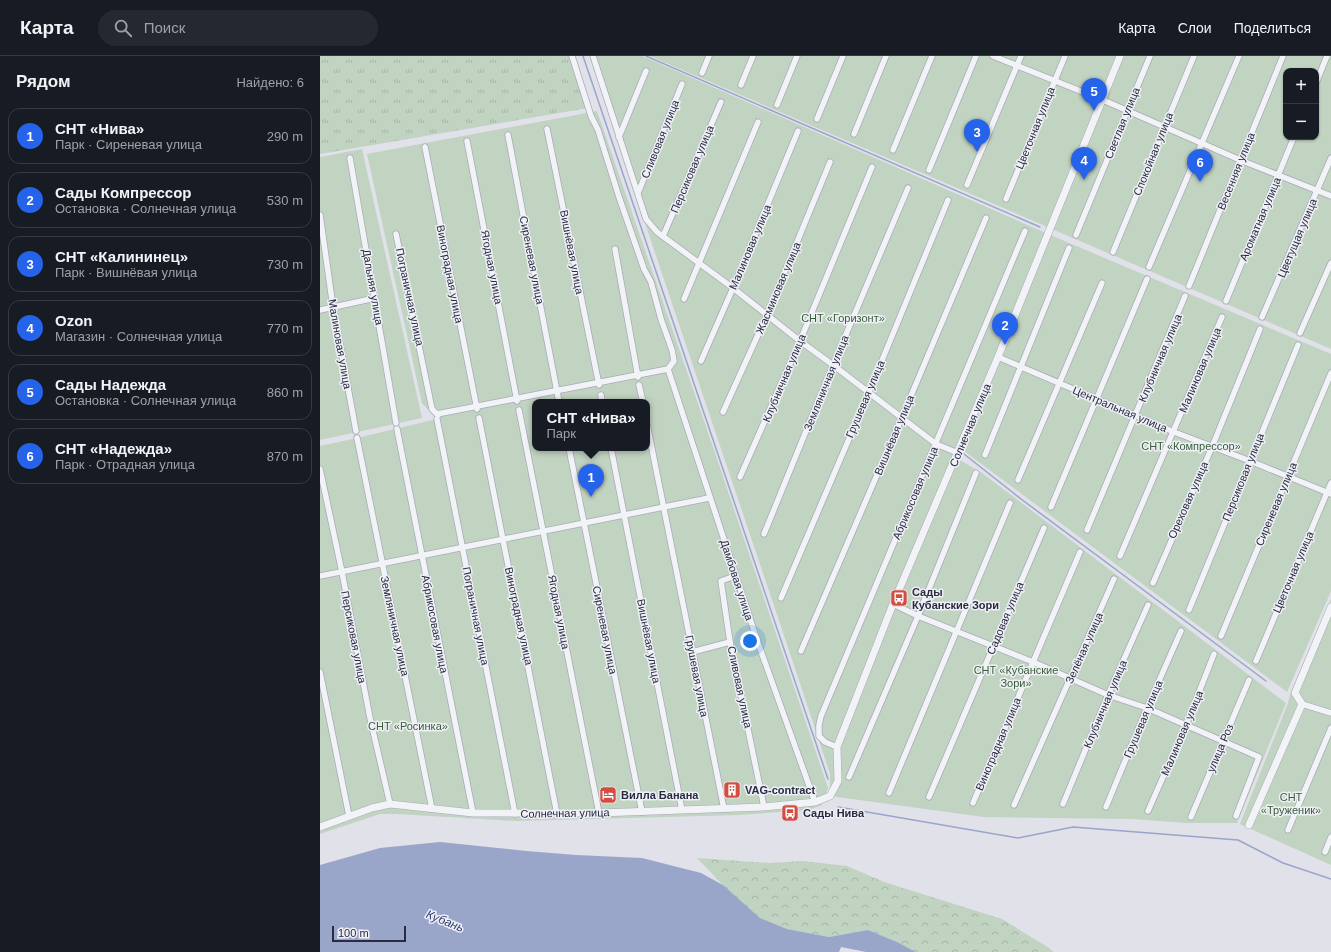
<!DOCTYPE html>
<html lang="ru">
<meta charset="utf-8">
<style>
body{margin:0;font-family:Helvetica,sans-serif;background:#242831;color:#f1f3f6}
.controls{position:absolute;right:12px;top:12px;display:grid;overflow:hidden;border-radius:8px;box-shadow:0 1px 3px #0004}
.controls button{width:36px;height:36px;display:grid;place-items:center;padding:0;border:0;border-bottom:1px solid #363941;background:#171b24;color:#f1f3f6;font:20px sans-serif}
.scale{position:absolute;left:12px;bottom:10px;width:74px;box-sizing:border-box;padding-left:4px;border:2px solid #282b41;border-top:0;font-size:11px;line-height:14px;white-space:nowrap;color:#282b41;-webkit-text-stroke:3px #eff0f6;paint-order:stroke}
.you{position:absolute;left:430px;top:585px;width:14px;height:14px;margin:-10px;border:3px solid #fff;border-radius:50%;background:#1a73e8;box-shadow:0 0 0 6px #1a73e833}
.badge{display:grid;place-items:center;width:26px;height:26px;border-radius:50%;background:#2563eb;color:#fff;font-size:13px;font-weight:700}
.pin{position:absolute;translate:-50% -33px;filter:drop-shadow(0 1px 2px #0008)}
.pin::after{content:'';position:absolute;top:21px;width:14px;height:12px;background:inherit;clip-path:polygon(0 0,100% 0,50% 100%)}
.popup{position:absolute;left:212px;top:343px;width:118px;height:52px;box-sizing:border-box;display:grid;place-content:center;border-radius:8px;background:#171b24;filter:drop-shadow(0 1px 3px #0005);font-size:13px;white-space:nowrap;color:#9ea1a6}
.popup b{font-size:15px;color:#f1f3f6}
.popup::after{content:'';position:absolute;left:50%;top:100%;margin-left:-8px;border:8px solid transparent;border-top-color:#171b24}
.list{margin:0;padding:0;list-style:none}
h2{display:flex;justify-content:space-between;align-items:center;height:52px;margin:0;padding:0 16px;font-size:17px}
h2 small{font-size:13px;font-weight:400;color:#9ea1a6}
.list li{display:grid;grid-template-columns:26px 1fr auto;gap:12px;align-items:center;box-sizing:border-box;height:56px;margin:0 8px 8px;padding:0 8px;border:1px solid #363941;border-radius:12px}
.list b{display:block;font-size:15px;white-space:nowrap}
.list p{margin:0;font-size:13px;white-space:nowrap;color:#9ea1a6}
.list em{font-size:13px;font-style:normal;color:#9ea1a6}
.icon{flex:none;width:22px;height:22px;fill:none;stroke:currentColor;stroke-width:2;stroke-linecap:round;stroke-linejoin:round}
.map{position:relative;flex:none;width:1011px;height:896px;overflow:hidden}
header{display:flex;align-items:center;gap:24px;box-sizing:border-box;height:56px;padding:0 20px;background:#171b24;border-bottom:1px solid #363941}
header strong{font-size:19px}
nav{display:flex;gap:22px;margin-inline-start:auto;font-size:14px}
.search{width:280px;height:36px;background:#242831;display:flex;align-items:center;gap:10px;box-sizing:border-box;padding:0 14px;border-radius:22px;color:#9ea1a6;font-size:15px}
main{display:flex}
aside{flex:1;background:#171b24}
.map>svg:first-child{display:block}
</style>
<header>
<strong>Карта</strong>
<div class="search"><svg class="icon" aria-label="search" viewBox="0 0 24 24"><circle cx="10" cy="10" r="6"/><path d="M15 15l6 6"/></svg>Поиск</div>
<nav><a>Карта</a><a>Слои</a><a>Поделиться</a></nav>
</header>
<main>
<aside>
<h2>Рядом<small>Найдено: 6</small></h2>
<ul class="list">
<li><span class="badge">1</span><div><b>СНТ «Нива»</b><p>Парк · Сиреневая улица</p></div><em>290 m</em></li>
<li><span class="badge">2</span><div><b>Сады Компрессор</b><p>Остановка · Солнечная улица</p></div><em>530 m</em></li>
<li><span class="badge">3</span><div><b>СНТ «Калининец»</b><p>Парк · Вишнёвая улица</p></div><em>730 m</em></li>
<li><span class="badge">4</span><div><b>Ozon</b><p>Магазин · Солнечная улица</p></div><em>770 m</em></li>
<li><span class="badge">5</span><div><b>Сады Надежда</b><p>Остановка · Солнечная улица</p></div><em>860 m</em></li>
<li><span class="badge">6</span><div><b>СНТ «Надежда»</b><p>Парк · Отрадная улица</p></div><em>870 m</em></li>
</ul>
</aside>
<div class="map">
<svg width="1011" height="896" viewBox="0 0 1011 896">
<defs>
<pattern id="grass-tufts" width="24" height="20" patternUnits="userSpaceOnUse"><rect width="24" height="20" fill="#c1d3c1"/><path d="M3 7l-1-3M5 7V3M7 7l1-3M15 17l-1-3M17 17v-4M19 17l1-3" fill="none" stroke="#a6b5a7"/></pattern>
<pattern id="forest-crowns" width="20" height="18" patternUnits="userSpaceOnUse"><rect width="20" height="18" fill="#c1d3c1"/><path d="M2 6a3 3 0 1 1 6 0M12 15a3 3 0 1 1 6 0" fill="none" stroke="#a6b5a7"/></pattern>
</defs>
<rect width="100%" height="100%" fill="#e0e1e9"/>
<polygon fill="url(#grass-tufts)" points="0,0 249,0 268,52 0,98"/>
<polygon fill="url(#forest-crowns)" points="377,802 449,807 483,805 527,810 564,826 682,863 729,892 733,896 596,896 577,886 548,874 509,881 467,873 440,862 403,829"/>
<g fill="#c1d3c1" fill-rule="evenodd">
<path d="M270,0H322L728,178L1011,298V535L967,636L640,392L636,402L662,417L966,647L917,767H866L813,763L664,761L510,740V718C431,478 348,240 270,0Z"/>
<path d="M330,0H1011V293ZM966,15H996V81H966Z"/>
<path d="M277,55L393,391L508,732L502,749L489,754L419,759L196,765L77,758H60L0,778V390L37,382L117,363L102,347L47,98ZM215,346H327V392H215Z"/>
<polygon points="42,93 102,362 0,384 0,101"/>
<polygon points="1011,543 1011,809 920,768 968,647 970,638"/>
</g>
<polygon fill="#9aa5ca" points="120,786 206,795 256,799 322,802 381,817 403,829 440,862 467,873 509,881 548,874 577,886 596,896 546,896 521,891 519,896 0,896 0,809 60,792"/>
<g fill="none" stroke-linecap="round" stroke-linejoin="round">
<g stroke="#9aa5ca" stroke-width="1.5">
<polyline points="263,0 508,723"/>
<polyline points="326,0 720,171"/>
<polyline points="644,398 701,443 946,625"/>
<polyline points="518,751 698,782 753,771 918,784 963,807 1011,823"/>
</g>
<defs>
<g id="minor">
<polyline points="273,0 326,163 337,176 413,232 480,285 513,309 616,388 638,397"/>
<polyline points="673,0 783,44 920,104 1011,140"/>
<polyline points="382,17 389,0"/>
<polyline points="996,27 1007,0"/>
<polyline points="421,29 433,0"/>
<polyline points="457,49 477,0"/>
<polyline points="497,63 523,0"/>
<polyline points="227,73 279,329"/>
<polyline points="534,78 566,0"/>
<polyline points="188,79 213,211 239,346"/>
<polyline points="299,81 326,15"/>
<polyline points="147,85 197,345"/>
<polyline points="105,91 157,353"/>
<polyline points="573,94 612,0"/>
<polyline points="30,102 76,367"/>
<polyline points="609,114 656,0"/>
<polyline points="647,129 701,0"/>
<polyline points="318,137 362,28"/>
<polyline points="686,143 745,0"/>
<polyline points="0,159 13,251 36,375"/>
<polyline points="76,178 112,353 118,359"/>
<polyline points="756,179 830,0"/>
<polyline points="343,180 401,46"/>
<polyline points="295,193 318,321"/>
<polyline points="793,196 874,0"/>
<polyline points="829,211 919,0"/>
<polyline points="869,230 963,0"/>
<polyline points="364,243 438,66"/>
<polyline points="906,245 974,81"/>
<polyline points="0,254 55,242"/>
<polyline points="942,261 1011,102"/>
<polyline points="980,277 1011,207"/>
<polyline points="678,301 854,376 930,405 1011,438"/>
<polyline points="381,305 413,232 478,75"/>
<polyline points="348,313 437,584 495,746"/>
<polyline points="319,329 323,346"/>
<polyline points="281,339 282,346"/>
<polyline points="199,354 279,757"/>
<polyline points="403,356 447,259 510,106"/>
<polyline points="117,358 348,313 354,305 352,294 341,263 331,226 324,213 299,141 278,74 271,60 252,0"/>
<polyline points="159,362 237,758"/>
<polyline points="117,363 195,758"/>
<polyline points="327,368 404,753"/>
<polyline points="77,373 153,757"/>
<polyline points="37,382 112,753"/>
<polyline points="249,392 322,756"/>
<polyline points="291,392 362,754"/>
<polyline points="665,399 749,192"/>
<polyline points="0,413 22,516 50,662 70,748"/>
<polyline points="420,421 480,285 552,111"/>
<polyline points="698,424 782,227"/>
<polyline points="731,451 827,223"/>
<polyline points="767,474 865,240"/>
<polyline points="444,478 513,309 588,132"/>
<polyline points="800,500 902,261"/>
<polyline points="0,520 389,442"/>
<polyline points="415,520 401,525 410,586 444,751"/>
<polyline points="833,527 892,391 940,273"/>
<polyline points="461,542 549,336 628,144"/>
<polyline points="573,548 598,560 713,606 788,639 827,652 939,701 916,760"/>
<polyline points="869,554 978,289"/>
<polyline points="901,580 1011,317"/>
<polyline points="481,595 582,361 666,162"/>
<polyline points="372,596 410,586"/>
<polyline points="936,605 1011,427"/>
<polyline points="0,616 29,760"/>
<polyline points="982,648 1011,657"/>
<polyline points="517,691 505,686 499,680 499,669 501,660 705,175"/>
<polyline points="529,721 598,560 656,417"/>
<polyline points="569,737 690,447"/>
<polyline points="609,741 724,472"/>
<polyline points="653,747 760,496"/>
<polyline points="743,748 788,639 828,549"/>
<polyline points="694,749 794,523"/>
<polyline points="786,751 827,652 861,575"/>
<polyline points="828,755 866,669 894,598"/>
<polyline points="871,761 929,624"/>
<polyline points="968,774 1011,672"/>
<polyline points="1005,796 1011,781"/>
</g>
<g id="tertiary">
<polyline points="929,769 982,648 975,637 1011,551"/>
<polyline points="0,771 52,752 70,748 153,757 279,757 444,751 495,746 510,740 518,725 517,691 573,548 678,301 800,0"/>
</g>
</defs>
<use href="#minor" stroke="#a9aab7" stroke-width="7"/>
<use href="#tertiary" stroke="#a9aab7" stroke-width="8"/>
<use href="#minor" stroke="#f2f3f7" stroke-width="5.5"/>
<use href="#tertiary" stroke="#f2f3f7" stroke-width="7"/>
</g>
<defs>
<symbol id="bus-square" viewBox="-11 -11 22 22"><rect x="-9" y="-9" width="18" height="18" rx="4" fill="#d14f42" stroke="#eff0f6"/><path d="M-5-6H5V4H4V6H2V4H-2V6H-4V4H-5ZM-3.5-4V0h7V-4ZM-3.5 1.2v1.5H-2V1.2ZM2 1.2v1.5H3.5V1.2Z" fill="#fff"/></symbol>
<symbol id="building-square" viewBox="-11 -11 22 22"><rect x="-9" y="-9" width="18" height="18" rx="4" fill="#d14f42" stroke="#eff0f6"/><path d="M-4-6H4V6H1V3H-1V6H-4ZM-2.5-4.3h1.7v1.8h-1.7ZM.8-4.3h1.7v1.8H.8ZM-2.5-1h1.7V.8h-1.7ZM.8-1h1.7V.8H.8Z" fill="#fff"/></symbol>
<symbol id="hotel-square" viewBox="-11 -11 22 22"><rect x="-9" y="-9" width="18" height="18" rx="4" fill="#d14f42" stroke="#eff0f6"/><path d="M-6-4.5h1.5V1H6V5H4.5V3h-9V5H-6ZM-4 0a1.8 1.8 0 1 1 3.6 0ZM.5 0V-2.5h3Q6-2.5 6 0Z" fill="#fff"/></symbol>
</defs>
<g fill-rule="evenodd">
<use href="#bus-square" x="569" y="532" width="20" height="20"/>
<use href="#building-square" x="402" y="724" width="20" height="20"/>
<use href="#hotel-square" x="278" y="729" width="20" height="20"/>
<use href="#bus-square" x="460" y="747" width="20" height="20"/>
</g>
<g text-anchor="middle" stroke-width="3" stroke-linejoin="round" paint-order="stroke">
<g font-size="11" fill="#282b41" stroke="#eff0f6">
<text transform="translate(802 67) rotate(-68)" y="4">Светлая улица</text>
<text transform="translate(715 72) rotate(-68)" y="4">Цветочная улица</text>
<text transform="translate(340 83) rotate(-68)" y="4">Сливовая улица</text>
<text transform="translate(833 98) rotate(-68)" y="4">Спокойная улица</text>
<text transform="translate(372 113) rotate(-67)" y="4">Персиковая улица</text>
<text transform="translate(916 115) rotate(-68)" y="4">Весенняя улица</text>
<text transform="translate(940 163) rotate(-67)" y="4">Ароматная улица</text>
<text transform="translate(977 182) rotate(-67)" y="4">Цветущая улица</text>
<text transform="translate(430 191) rotate(-67)" y="4">Малиновая улица</text>
<text transform="translate(252 196) rotate(79)" y="4">Вишнёвая улица</text>
<text transform="translate(212 204) rotate(79)" y="4">Сиреневая улица</text>
<text transform="translate(172 211) rotate(79)" y="4">Ягодная улица</text>
<text transform="translate(130 218) rotate(79)" y="4">Виноградная улица</text>
<text transform="translate(53 231) rotate(80)" y="4">Дальняя улица</text>
<text transform="translate(458 232) rotate(-67)" y="4">Жасминовая улица</text>
<text transform="translate(90 241) rotate(78)" y="4">Пограничная улица</text>
<text transform="translate(20 288) rotate(80)" y="4">Малиновая улица</text>
<text transform="translate(840 302) rotate(-67)" y="4">Клубничная улица</text>
<text transform="translate(880 314) rotate(-67)" y="4">Малиновая улица</text>
<text transform="translate(464 322) rotate(-67)" y="4">Клубничная улица</text>
<text transform="translate(506 327) rotate(-68)" y="4">Земляничная улица</text>
<text transform="translate(545 343) rotate(-67)" y="4">Грушевая улица</text>
<text transform="translate(800 353) rotate(23)" y="4">Центральная улица</text>
<text transform="translate(650 369) rotate(-67)" y="4">Солнечная улица</text>
<text transform="translate(574 379) rotate(-67)" y="4">Вишнёвая улица</text>
<text transform="translate(923 421) rotate(-68)" y="4">Персиковая улица</text>
<text transform="translate(595 437) rotate(-67)" y="4">Абрикосовая улица</text>
<text transform="translate(868 444) rotate(-66)" y="4">Ореховая улица</text>
<text transform="translate(956 448) rotate(-67)" y="4">Сиреневая улица</text>
<text transform="translate(973 516) rotate(-67)" y="4">Цветочная улица</text>
<text transform="translate(417 524) rotate(72)" y="4">Дамбовая улица</text>
<text transform="translate(239 556) rotate(79)" y="4">Ягодная улица</text>
<text transform="translate(156 560) rotate(79)" y="4">Пограничная улица</text>
<text transform="translate(199 560) rotate(78)" y="4">Виноградная улица</text>
<text transform="translate(685 562) rotate(-67)" y="4">Садовая улица</text>
<text transform="translate(115 568) rotate(79)" y="4">Абрикосовая улица</text>
<text transform="translate(75 570) rotate(78)" y="4">Земляничная улица</text>
<text transform="translate(285 574) rotate(79)" y="4">Сиреневая улица</text>
<text transform="translate(34 581) rotate(79)" y="4">Персиковая улица</text>
<text transform="translate(329 585) rotate(79)" y="4">Вишнёвая улица</text>
<text transform="translate(764 592) rotate(-66)" y="4">Зелёная улица</text>
<text transform="translate(377 620) rotate(79)" y="4">Грушевая улица</text>
<text transform="translate(420 631) rotate(78)" y="4">Сливовая улица</text>
<text transform="translate(785 648) rotate(-67)" y="4">Клубничная улица</text>
<text transform="translate(823 663) rotate(-67)" y="4">Грушевая улица</text>
<text transform="translate(862 677) rotate(-67)" y="4">Малиновая улица</text>
<text transform="translate(678 688) rotate(-67)" y="4">Виноградная улица</text>
<text transform="translate(900 692) rotate(-67)" y="4">улица Роз</text>
<text transform="translate(245 757) rotate(-1)" y="4">Солнечная улица</text>
</g>
<g font-size="11" fill="#355d37" stroke="#eff0f6">
<text x="523" y="266">СНТ «Горизонт»</text>
<text x="871" y="394">СНТ «Компрессор»</text>
<text x="696" y="618">СНТ «Кубанские<tspan x="696" dy="13">Зори»</tspan></text>
<text x="88" y="674">СНТ «Росинка»</text>
<text x="971" y="745">СНТ<tspan x="971" dy="13">«Труженик»</tspan></text>
</g>
<g font-size="11" font-weight="bold" fill="#282b41" stroke="#eff0f6" text-anchor="start">
<text x="592" y="540">Сады<tspan x="592" dy="13">Кубанские Зори</tspan></text>
<text x="425" y="738">VAG-contract</text>
<text x="301" y="743">Вилла Банана</text>
<text x="483" y="761">Сады Нива</text>
</g>
<g font-size="12" font-style="italic" fill="#313f75" stroke="#eff0f6">
<text transform="translate(125 865) rotate(22)" y="4">Кубань</text>
</g>
</g>
</svg>
<div class="controls">
<button>+</button>
<button>−</button>
</div>
<div class="scale">100 m</div>
<div class="you"></div>
<div class="pin badge" style="left:271px;top:441px">1</div>
<div class="popup"><b>СНТ «Нива»</b>Парк</div>
<div class="pin badge" style="left:685px;top:289px">2</div>
<div class="pin badge" style="left:657px;top:96px">3</div>
<div class="pin badge" style="left:764px;top:124px">4</div>
<div class="pin badge" style="left:774px;top:55px">5</div>
<div class="pin badge" style="left:880px;top:126px">6</div>
</div>
</main>
